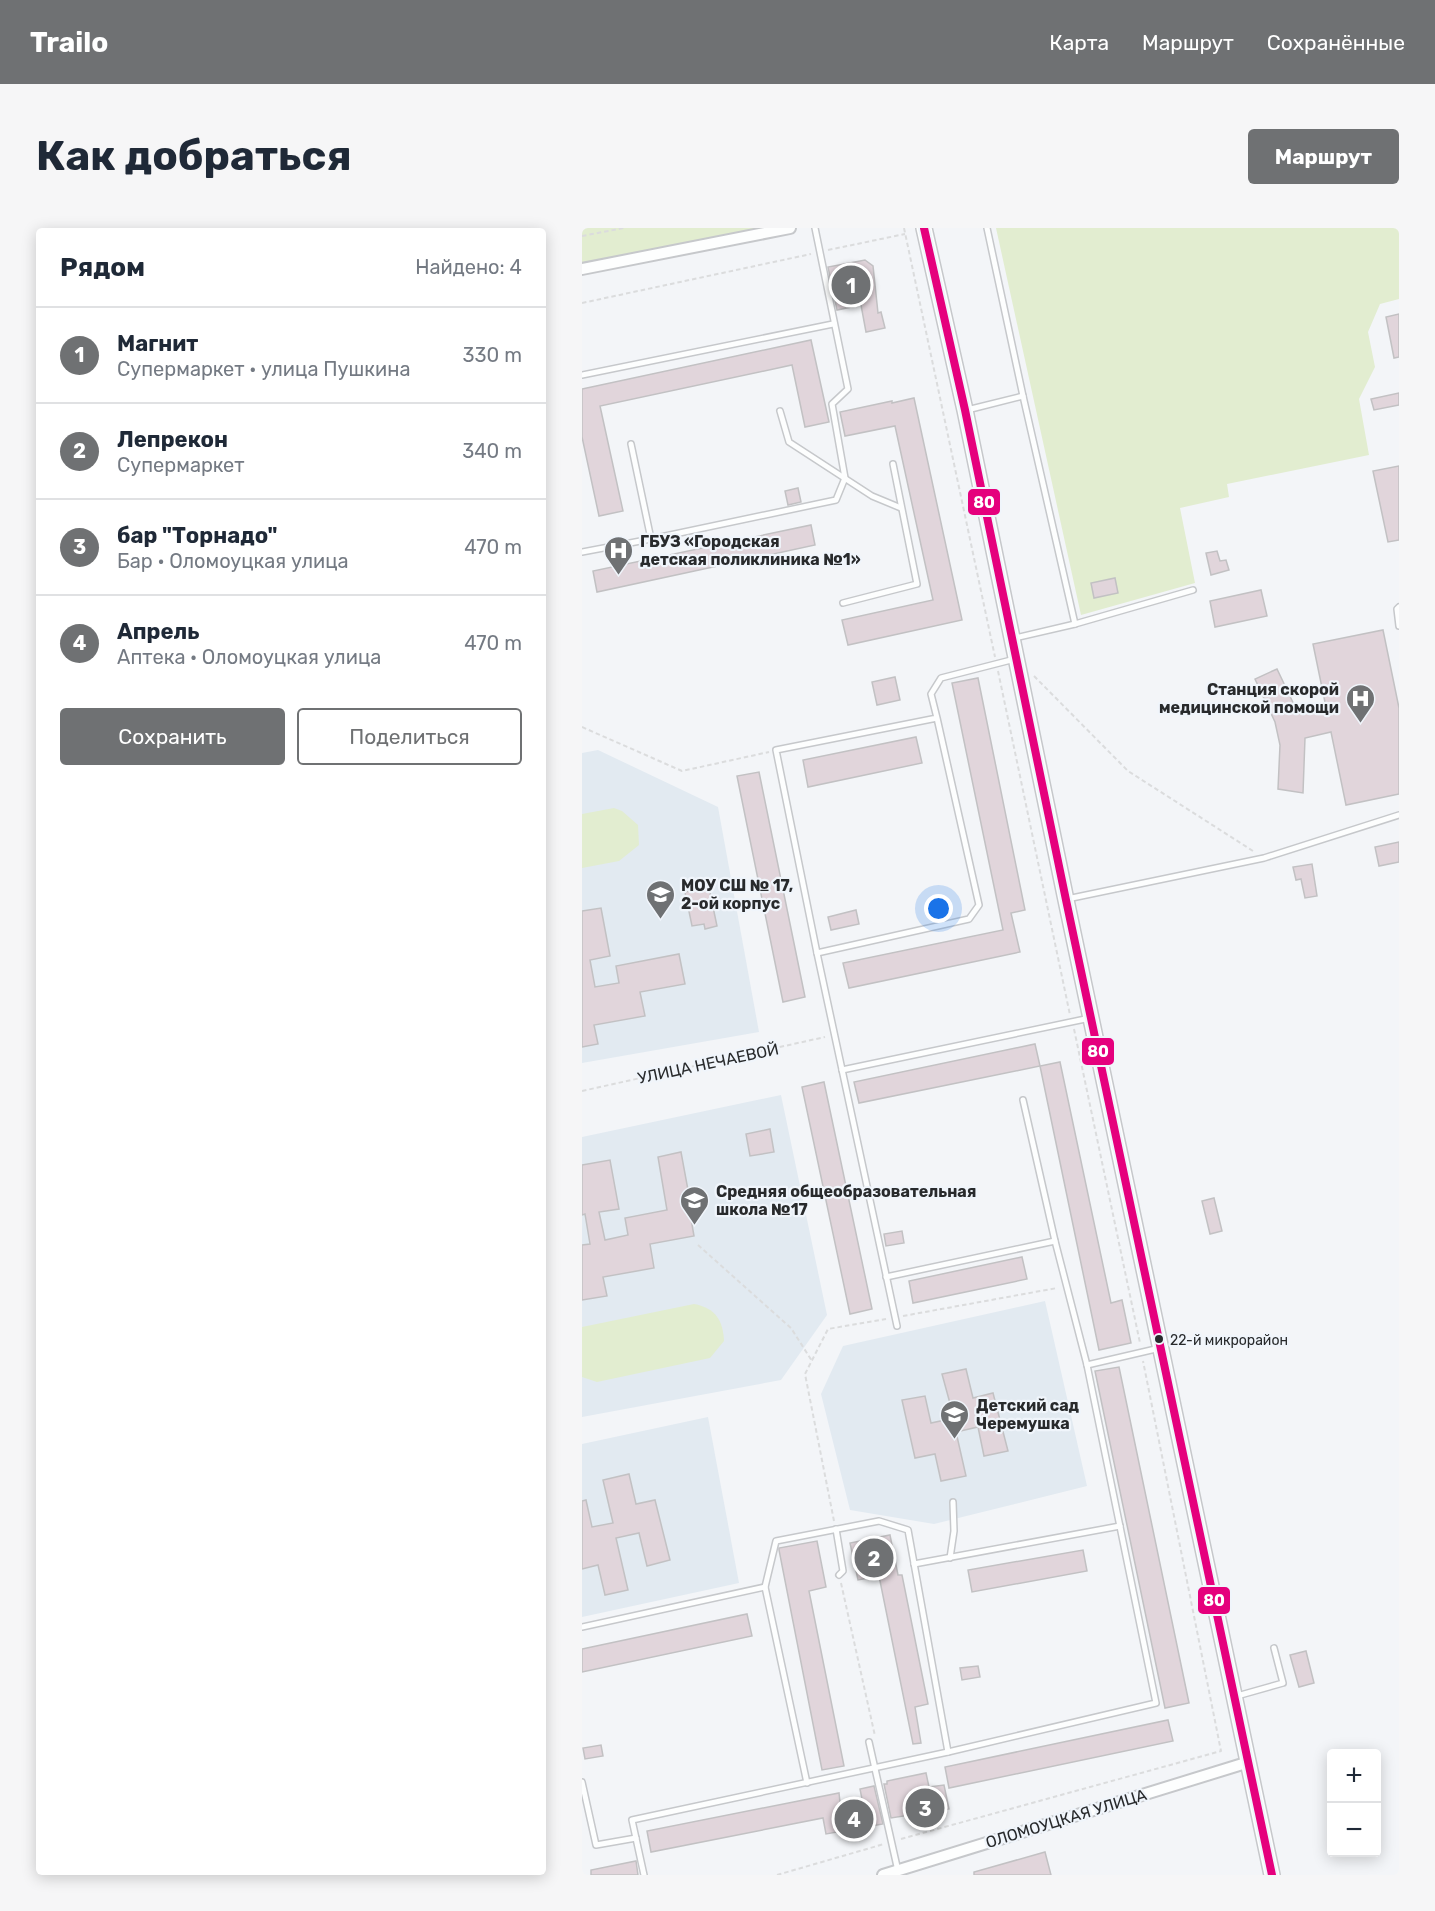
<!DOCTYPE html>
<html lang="ru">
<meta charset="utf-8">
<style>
body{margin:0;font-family:Rubik,sans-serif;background:#f6f6f7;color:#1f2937}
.controls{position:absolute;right:18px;bottom:18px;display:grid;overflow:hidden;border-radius:6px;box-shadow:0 3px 15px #0003}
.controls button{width:54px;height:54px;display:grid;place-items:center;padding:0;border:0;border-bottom:2px solid #e0e1e3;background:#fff;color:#1f2937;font:30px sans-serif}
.you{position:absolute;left:357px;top:681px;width:21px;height:21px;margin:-15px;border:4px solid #fff;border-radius:50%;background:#1a73e8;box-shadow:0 0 0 9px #1a73e833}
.badge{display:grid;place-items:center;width:39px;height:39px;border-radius:50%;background:#6f7173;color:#fff;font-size:20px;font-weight:700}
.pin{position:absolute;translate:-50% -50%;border:3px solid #fff;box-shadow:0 2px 6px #0006}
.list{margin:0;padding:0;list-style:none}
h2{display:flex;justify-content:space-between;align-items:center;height:78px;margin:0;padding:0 24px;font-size:26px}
h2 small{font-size:20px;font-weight:400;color:#747a83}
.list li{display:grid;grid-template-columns:39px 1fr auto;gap:18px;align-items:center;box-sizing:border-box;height:96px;padding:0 24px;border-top:2px solid #e0e1e3}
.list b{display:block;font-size:22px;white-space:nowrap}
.list p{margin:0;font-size:20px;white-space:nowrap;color:#747a83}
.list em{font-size:20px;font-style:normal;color:#747a83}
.actions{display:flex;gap:12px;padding:18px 24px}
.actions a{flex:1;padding:14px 0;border:2px solid #6f7173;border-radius:6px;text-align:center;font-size:21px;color:#6f7173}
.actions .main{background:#6f7173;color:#fff}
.map{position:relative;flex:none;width:817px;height:1647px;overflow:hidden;border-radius:6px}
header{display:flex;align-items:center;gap:36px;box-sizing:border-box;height:84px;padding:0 30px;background:#6f7173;color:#fff}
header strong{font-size:28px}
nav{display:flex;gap:33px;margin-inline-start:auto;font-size:21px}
.intro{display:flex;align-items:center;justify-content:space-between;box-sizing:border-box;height:144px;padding:0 36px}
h1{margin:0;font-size:42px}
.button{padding:15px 27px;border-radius:6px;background:#6f7173;color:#fff;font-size:21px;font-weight:700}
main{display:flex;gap:36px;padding:0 36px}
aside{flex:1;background:#fff;border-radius:6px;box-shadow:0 3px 15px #0003}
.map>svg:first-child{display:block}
</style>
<header>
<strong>Trailo</strong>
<nav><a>Карта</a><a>Маршрут</a><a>Сохранённые</a></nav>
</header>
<div class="intro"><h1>Как добраться</h1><a class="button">Маршрут</a></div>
<main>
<aside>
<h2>Рядом<small>Найдено: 4</small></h2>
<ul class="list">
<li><span class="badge">1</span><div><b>Магнит</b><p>Супермаркет · улица Пушкина</p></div><em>330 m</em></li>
<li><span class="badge">2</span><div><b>Лепрекон</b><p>Супермаркет</p></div><em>340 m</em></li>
<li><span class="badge">3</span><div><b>бар &quot;Торнадо&quot;</b><p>Бар · Оломоуцкая улица</p></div><em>470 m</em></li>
<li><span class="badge">4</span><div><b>Апрель</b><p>Аптека · Оломоуцкая улица</p></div><em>470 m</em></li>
</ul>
<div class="actions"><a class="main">Сохранить</a><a>Поделиться</a></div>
</aside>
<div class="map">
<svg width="817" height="1647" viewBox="0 0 817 1647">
<rect width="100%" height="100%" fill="#f3f5f8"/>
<g fill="#e2eaf1">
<polygon points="16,522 136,579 177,804 0,835 0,525"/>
<polygon points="199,867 245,1087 199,1152 0,1189 0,909"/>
<polygon points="463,1073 505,1258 352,1296 268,1282 239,1166 261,1118"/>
<polygon points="126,1189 157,1355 0,1389 0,1216"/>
</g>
<g fill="#e2edd0">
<polygon points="0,0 182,0 0,36"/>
<polygon points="414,0 817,0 817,71 798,76 786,104 793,139 777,171 787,227 645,256 647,269 598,280 613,355 499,387"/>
<polygon points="32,580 40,583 56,597 57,617 37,633 0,640 0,586"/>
<path d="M112,1076C134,1080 141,1093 142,1113L128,1130L15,1154L0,1149V1099Z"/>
</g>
<g fill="#e1d5db" stroke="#c2c1c3" stroke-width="1.5">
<polygon points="283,32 291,38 296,85 299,84 303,100 284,104 279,77 255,82 246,39"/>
<polygon points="817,86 817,129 812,130 804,89"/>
<polygon points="229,112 247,194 223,199 210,137 18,178 41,283 17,288 0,209 0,161"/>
<polygon points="817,165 817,177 792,182 789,171"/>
<polygon points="332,170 380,392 266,417 260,392 351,372 313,198 263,208 258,184 310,173 310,175"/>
<polygon points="817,238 817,312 806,314 791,243"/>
<polygon points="216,260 219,274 206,277 203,263"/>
<polygon points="229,297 233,317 15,364 11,343"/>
<polygon points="635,323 638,333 644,332 647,342 629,347 624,325"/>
<polygon points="533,350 536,365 512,370 509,355"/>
<polygon points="679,362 685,388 633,399 628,373"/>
<polygon points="801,402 817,480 817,566 764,577 749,504 723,510 721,565 696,561 698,517 693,494 673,451 695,441 716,485 744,479 731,416"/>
<polygon points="313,449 318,472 295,477 290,454"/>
<polygon points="396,450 443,682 429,685 438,724 267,760 261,735 421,702 370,455"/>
<polygon points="334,509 340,535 226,559 221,532"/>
<polygon points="177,544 223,769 201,774 155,548"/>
<polygon points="817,614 817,634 797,638 793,619"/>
<polygon points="730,636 735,668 723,670 719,651 714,652 711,639"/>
<polygon points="127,660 135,698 123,701 122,696 110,698 103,664"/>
<polygon points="19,680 28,728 8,732 13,759 37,755 34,738 97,726 103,756 58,764 63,788 12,797 16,816 0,819 0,683"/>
<polygon points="274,682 277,696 249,702 246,689"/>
<polygon points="453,816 458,838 277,875 272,854"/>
<polygon points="478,834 529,1075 540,1072 549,1115 517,1122 458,838"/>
<polygon points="242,854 290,1081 268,1086 220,859"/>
<polygon points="188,901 192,924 168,928 164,906"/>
<polygon points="99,924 106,962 104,962 112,1008 68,1016 72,1040 21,1049 25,1068 0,1072 0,1017 8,1016 3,986 0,987 0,937 28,932 37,981 17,984 23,1012 46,1007 43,990 85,982 76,929"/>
<polygon points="632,970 640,1003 628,1006 620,973"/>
<polygon points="320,1003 322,1015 304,1018 302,1006"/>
<polygon points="440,1029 445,1051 331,1075 327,1053"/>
<polygon points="537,1139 607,1475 583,1480 513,1143"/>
<polygon points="384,1141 391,1170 411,1165 426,1223 402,1228 396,1199 374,1204 384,1248 359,1253 353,1226 333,1230 320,1172 343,1168 349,1195 372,1190 360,1146"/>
<polygon points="47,1246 54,1276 73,1272 88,1332 65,1338 57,1305 34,1310 46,1362 23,1367 16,1337 0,1341 0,1273 4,1272 10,1299 31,1295 21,1252"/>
<polygon points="308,1307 316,1347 320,1347 346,1476 333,1479 339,1515 331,1516 297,1348 276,1352 268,1315"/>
<polygon points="235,1313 244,1359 227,1363 262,1538 240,1542 197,1322 197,1320"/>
<polygon points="501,1322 505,1343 390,1364 386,1342"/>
<polygon points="165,1386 170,1408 0,1444 0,1421"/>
<polygon points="724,1423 732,1455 717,1459 708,1427"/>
<polygon points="396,1438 398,1449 380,1452 378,1440"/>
<polygon points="586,1492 591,1513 367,1560 363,1539"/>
<polygon points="19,1517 21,1528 3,1531 1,1520"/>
<polygon points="344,1545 347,1559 362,1557 367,1581 309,1590 302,1556 305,1556 305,1553"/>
<polygon points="292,1558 301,1596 244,1606 241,1590 69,1624 65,1603 257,1565 258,1574 280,1571 278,1561"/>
<polygon points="463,1624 469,1647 392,1647 392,1644"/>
<polygon points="54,1633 56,1647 9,1647 9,1642"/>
</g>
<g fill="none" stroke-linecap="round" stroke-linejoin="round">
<defs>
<g id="lane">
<polyline points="405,0 441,168 493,396"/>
<polyline points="0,147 251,96"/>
<polyline points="385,182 441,168"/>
<polyline points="198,183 207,214 290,268 319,280"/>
<polyline points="49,216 69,311"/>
<polyline points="0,324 69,311 254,272 263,250 250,176 266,161 233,0"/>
<polyline points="261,375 335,356 311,236"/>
<polyline points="817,379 815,381 817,398"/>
<polyline points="433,410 493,396 611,362"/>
<polyline points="355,490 194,522 235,725 387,691 397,677 355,490 349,466 359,450 433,431"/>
<polyline points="485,671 682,630 817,587"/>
<polyline points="235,725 315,1098"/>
<polyline points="260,842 508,790"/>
<polyline points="304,1049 473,1013"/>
<polyline points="505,1137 578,1120"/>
<polyline points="254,1301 261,1343 257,1347"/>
<polyline points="368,1330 372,1303 371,1274"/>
<polyline points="332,1336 538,1298"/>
<polyline points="183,1359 194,1313 297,1293 326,1302 366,1524"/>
<polyline points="0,1399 183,1359 225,1555"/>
<polyline points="655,1468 701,1455 692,1420"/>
<polyline points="287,1514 316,1643"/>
<polyline points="0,1554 14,1617 54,1610"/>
<polyline points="62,1647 50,1592 366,1524 574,1475 505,1137 473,1013 441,872"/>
</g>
<g id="street">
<polyline points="0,41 208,0"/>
<polyline points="301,1647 667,1534"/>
</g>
<polyline id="secondary" points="342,0 383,182 484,672 690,1647"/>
</defs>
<use href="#lane" stroke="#c6c8cb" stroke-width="8"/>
<use href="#street" stroke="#c6c8cb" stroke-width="14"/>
<use href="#secondary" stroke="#c6c8cb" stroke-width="18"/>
<g stroke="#dbdcdd" stroke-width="2" stroke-dasharray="4.5 3" stroke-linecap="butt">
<polyline points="322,0 413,429"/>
<polyline points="0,8 42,0"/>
<polyline points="246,22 323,6"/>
<polyline points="0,75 229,26"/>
<polyline points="416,443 488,787"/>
<polyline points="452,448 546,543 671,623"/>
<polyline points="0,499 100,543 187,524"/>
<polyline points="492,801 558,1115"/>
<polyline points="0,863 243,809"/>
<polyline points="116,1017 209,1100 230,1133"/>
<polyline points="321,1088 475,1060"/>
<polyline points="252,1293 223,1146 246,1101 304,1091"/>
<polyline points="259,1355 293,1508"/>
<polyline points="319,1611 639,1523 561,1133"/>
<polyline points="195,1647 302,1616"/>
</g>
<use href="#lane" stroke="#fdfefe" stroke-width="5"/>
<use href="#street" stroke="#fdfefe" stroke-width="10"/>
<use href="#secondary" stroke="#fdfefe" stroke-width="15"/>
<defs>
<polyline id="bus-1" points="342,0 383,182 484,672 690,1647"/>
</defs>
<use href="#bus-1" stroke="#f0f5fb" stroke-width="12"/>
<use href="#bus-1" stroke="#e5007d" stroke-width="8"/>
</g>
<defs>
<symbol id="hospital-pin" viewBox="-11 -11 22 30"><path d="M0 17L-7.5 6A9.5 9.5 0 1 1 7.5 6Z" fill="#6f7173" stroke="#f0f5fb"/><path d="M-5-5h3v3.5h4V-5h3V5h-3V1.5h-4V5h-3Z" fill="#fff"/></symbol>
<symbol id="school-pin" viewBox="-11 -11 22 30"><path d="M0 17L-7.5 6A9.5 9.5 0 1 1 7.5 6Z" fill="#6f7173" stroke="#f0f5fb"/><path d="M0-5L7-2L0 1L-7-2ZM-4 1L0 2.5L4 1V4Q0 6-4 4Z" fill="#fff"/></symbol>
</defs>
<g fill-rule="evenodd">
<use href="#hospital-pin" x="20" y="306" width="33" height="45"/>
<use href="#hospital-pin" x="762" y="454" width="33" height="45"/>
<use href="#school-pin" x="62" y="650" width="33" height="45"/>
<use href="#school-pin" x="96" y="956" width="33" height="45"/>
<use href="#school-pin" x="356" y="1170" width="33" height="45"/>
</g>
<circle fill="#282a2c" stroke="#f0f5fb" stroke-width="2" cx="577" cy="1111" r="5"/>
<g text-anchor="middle" stroke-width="4.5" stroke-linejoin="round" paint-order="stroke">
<g font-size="14" fill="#282a2c" stroke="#f0f5fb" text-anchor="start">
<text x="588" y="1117">22-й микрорайон</text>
</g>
<g font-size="16" font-weight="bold" fill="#282a2c" stroke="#f0f5fb" text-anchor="start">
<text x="58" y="319">ГБУЗ «Городская<tspan x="58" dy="18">детская поликлиника №1»</tspan></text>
<text x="757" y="467" text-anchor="end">Станция скорой<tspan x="757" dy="18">медицинской помощи</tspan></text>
<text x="99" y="663">МОУ СШ № 17,<tspan x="99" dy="18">2-ой корпус</tspan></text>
<text x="134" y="969">Средняя общеобразовательная<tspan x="134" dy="18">школа №17</tspan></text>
<text x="394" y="1183">Детский сад<tspan x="394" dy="18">Черемушка</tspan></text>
</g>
<g font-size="16" fill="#282a2c" stroke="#f0f5fb">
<text transform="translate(126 835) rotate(-12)" y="6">УЛИЦА НЕЧАЕВОЙ</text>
<text transform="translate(484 1590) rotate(-17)" y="6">ОЛОМОУЦКАЯ УЛИЦА</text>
</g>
</g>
<g stroke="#f0f5fb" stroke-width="2">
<rect x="385" y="260" width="34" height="28" rx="6" fill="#e5007d"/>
<rect x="499" y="809" width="34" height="29" rx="6" fill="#e5007d"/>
<rect x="615" y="1358" width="34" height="29" rx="6" fill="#e5007d"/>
</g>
<g font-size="16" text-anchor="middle" font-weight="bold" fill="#fff">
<text x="402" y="280">80</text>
<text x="516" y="829">80</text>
<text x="632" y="1378">80</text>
</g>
</svg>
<div class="controls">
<button>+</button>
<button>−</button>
</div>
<div class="you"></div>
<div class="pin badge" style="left:269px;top:57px">1</div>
<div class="pin badge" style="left:292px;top:1330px">2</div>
<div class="pin badge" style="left:343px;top:1580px">3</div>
<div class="pin badge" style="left:272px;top:1591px">4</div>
</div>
</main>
